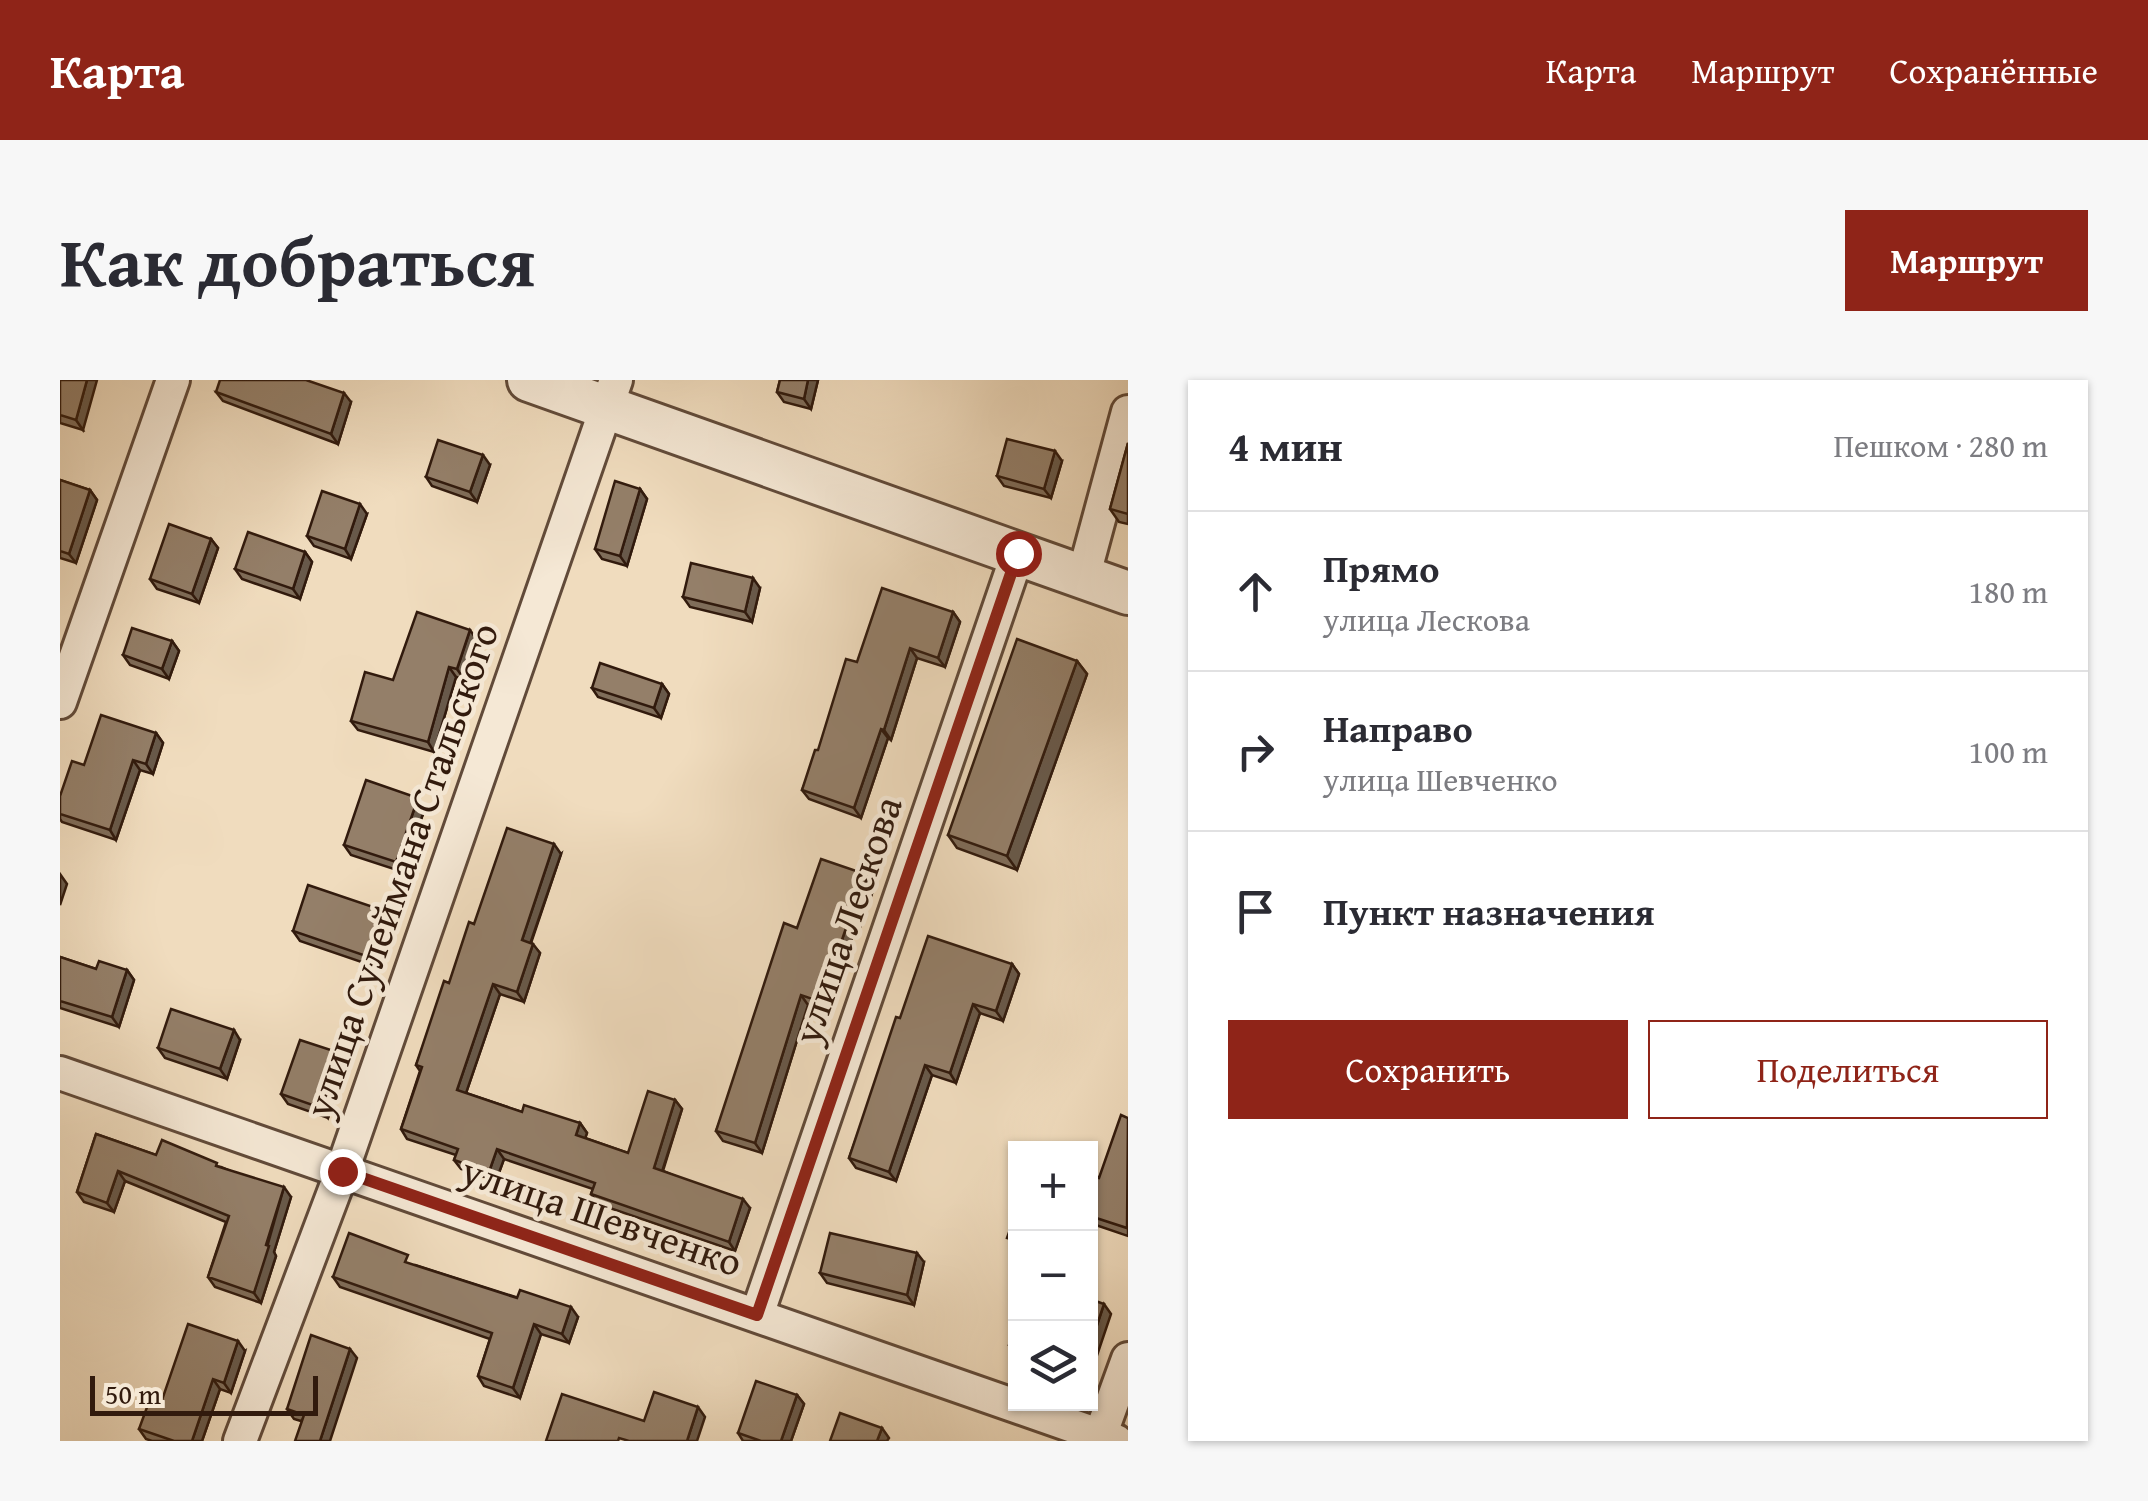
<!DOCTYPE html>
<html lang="ru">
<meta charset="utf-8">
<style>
body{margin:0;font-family:"Gentium Book Plus",serif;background:#f7f7f7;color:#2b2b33}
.controls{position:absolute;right:30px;bottom:30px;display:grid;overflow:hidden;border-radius:0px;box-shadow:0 2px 8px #0004}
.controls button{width:90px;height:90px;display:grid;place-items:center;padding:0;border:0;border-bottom:2px solid #e1e1e2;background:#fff;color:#2b2b33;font:50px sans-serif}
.scale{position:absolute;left:30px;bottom:25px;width:228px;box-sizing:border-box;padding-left:10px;border:5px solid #311a0d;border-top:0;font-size:28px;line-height:35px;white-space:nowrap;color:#311a0d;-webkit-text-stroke:8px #f5e8d5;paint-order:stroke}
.stop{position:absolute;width:30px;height:30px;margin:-22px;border:8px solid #8f2418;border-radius:50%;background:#fff}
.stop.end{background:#8f2418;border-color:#fff;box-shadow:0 2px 10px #0008}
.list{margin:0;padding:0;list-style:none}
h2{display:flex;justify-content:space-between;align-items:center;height:130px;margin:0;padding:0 40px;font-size:42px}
h2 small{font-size:32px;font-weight:400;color:#7c7c81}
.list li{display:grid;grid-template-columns:65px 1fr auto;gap:30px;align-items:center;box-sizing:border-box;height:160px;padding:0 40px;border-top:2px solid #e1e1e2}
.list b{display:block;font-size:38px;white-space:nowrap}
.list p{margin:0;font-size:32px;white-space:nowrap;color:#7c7c81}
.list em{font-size:32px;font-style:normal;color:#7c7c81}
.actions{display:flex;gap:20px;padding:30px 40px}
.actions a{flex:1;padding:22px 0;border:2px solid #8f2418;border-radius:0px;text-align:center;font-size:35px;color:#8f2418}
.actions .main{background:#8f2418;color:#fff}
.icon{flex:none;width:55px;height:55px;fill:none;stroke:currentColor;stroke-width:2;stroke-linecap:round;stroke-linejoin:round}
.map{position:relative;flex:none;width:1068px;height:1061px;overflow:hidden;border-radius:0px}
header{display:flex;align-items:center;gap:60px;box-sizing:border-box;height:140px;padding:0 50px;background:#8f2418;color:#fff}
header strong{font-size:48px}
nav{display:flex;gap:55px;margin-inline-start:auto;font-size:35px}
.intro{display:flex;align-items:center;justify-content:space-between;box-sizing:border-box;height:240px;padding:0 60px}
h1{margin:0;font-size:70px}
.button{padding:25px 45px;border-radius:0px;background:#8f2418;color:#fff;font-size:35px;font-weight:700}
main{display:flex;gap:60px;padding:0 60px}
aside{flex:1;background:#fff;border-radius:0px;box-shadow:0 2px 8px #0004}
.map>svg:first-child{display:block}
</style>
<header>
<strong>Карта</strong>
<nav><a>Карта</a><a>Маршрут</a><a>Сохранённые</a></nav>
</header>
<div class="intro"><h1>Как добраться</h1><a class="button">Маршрут</a></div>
<main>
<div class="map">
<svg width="1068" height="1061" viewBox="0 0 1068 1061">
<rect width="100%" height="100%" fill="#f0dcbe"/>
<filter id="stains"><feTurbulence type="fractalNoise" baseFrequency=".002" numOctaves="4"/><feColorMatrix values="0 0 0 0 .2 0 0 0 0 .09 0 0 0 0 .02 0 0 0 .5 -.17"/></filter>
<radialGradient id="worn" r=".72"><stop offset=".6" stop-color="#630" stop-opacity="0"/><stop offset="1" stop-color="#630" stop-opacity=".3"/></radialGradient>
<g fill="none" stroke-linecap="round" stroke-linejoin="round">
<defs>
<g id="minor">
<polyline points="1023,198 1068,32"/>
<polyline points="0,322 113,0"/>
<polyline points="0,693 1056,1061"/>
<polyline points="697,935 958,173"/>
<polyline points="1040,1056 1068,979"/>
<polyline points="180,1061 282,791 556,0"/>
</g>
<polyline id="tertiary" points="469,0 1068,213"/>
</defs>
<use href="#minor" stroke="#614a39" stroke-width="38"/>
<use href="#tertiary" stroke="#614a39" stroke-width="48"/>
<use href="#minor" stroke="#f5e8d5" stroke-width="32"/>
<use href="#tertiary" stroke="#f5e8d5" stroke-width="42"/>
</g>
<g fill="#7f6d5a" stroke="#311a0d" stroke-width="2.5">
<polygon points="0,0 23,50 0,43"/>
<polygon points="720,0 758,0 751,29 724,22 717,12"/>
<polygon points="156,12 291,22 278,64 163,21"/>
<polygon points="1068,63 1068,144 1059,142 1050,129"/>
<polygon points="1002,81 991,118 944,106 937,96"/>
<polygon points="430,85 417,122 372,106 366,97"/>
<polygon points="0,100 30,110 37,120 16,183 0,178"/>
<polygon points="580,109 587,119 567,186 542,179 535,169"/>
<polygon points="307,134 291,179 254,166 247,156"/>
<polygon points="151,159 158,168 139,223 97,209 90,199"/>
<polygon points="245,172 252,182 240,219 182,199 175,189"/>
<polygon points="700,208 692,242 630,227 623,217"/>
<polygon points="893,232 900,242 885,287 857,278 831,360 828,358 801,438 749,419 742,410 797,282"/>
<polygon points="417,260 404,299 396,297 374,372 298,350 291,341 333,300"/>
<polygon points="112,261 119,271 109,299 70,285 63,275"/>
<polygon points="1017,281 1027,294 957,490 897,468 888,455"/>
<polygon points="602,304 609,314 601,338 538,317 532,308"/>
<polygon points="96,353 103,363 93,394 80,390 56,460 2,442 0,439 0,416 24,385"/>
<polygon points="365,428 343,492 291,475 284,465"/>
<polygon points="501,474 471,563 480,573 464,622 440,614 406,713 462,732 520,743 527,753 525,758 568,773 615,720 622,729 603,791 690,828 675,871 538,824 531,814 533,809 444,779 436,801 401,789 394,780 396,775 347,759 341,749 360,691 356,685 414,544"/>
<polygon points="808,495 815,505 799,550 795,549 768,631 748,625 702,773 663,761 656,751 737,548"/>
<polygon points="322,530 329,540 313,586 240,561 233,551"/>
<polygon points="0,577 36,589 67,590 74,600 59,647 0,628"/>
<polygon points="952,584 959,594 943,641 920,633 896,703 872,695 836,801 796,788 789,778 840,638"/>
<polygon points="180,660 167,699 105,678 98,668"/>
<polygon points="280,673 286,683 268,738 228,724 221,714"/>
<polygon points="1068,738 1068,856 1030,843 1030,796 1039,798"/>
<polygon points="36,754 96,775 161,787 231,817 214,872 216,876 201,923 155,907 148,897 166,842 65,801 54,832 24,822 17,812"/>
<polygon points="864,882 854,925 767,903 760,893"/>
<polygon points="355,885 518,937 509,963 481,954 460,1018 424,1006 418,996 430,959 280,907 273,897"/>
<polygon points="185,971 171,1013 160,1009 142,1061 92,1061 86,1059 79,1049 101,1023"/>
<polygon points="297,978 241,1041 234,1039 227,1029"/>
<polygon points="737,1015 744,1024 731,1061 683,1061 678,1053"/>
</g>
<g fill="#68594a" stroke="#311a0d" stroke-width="2.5">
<polygon points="27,0 37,0 23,50 16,40"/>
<polygon points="748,0 758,0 751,29 744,19"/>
<polygon points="284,13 291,22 278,64 271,54"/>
<polygon points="995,71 1002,81 991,118 984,109"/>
<polygon points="423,75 430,85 417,122 410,112"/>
<polygon points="580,109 587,119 567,186 560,176"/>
<polygon points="30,110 37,120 16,183 9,174"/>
<polygon points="300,124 307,134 291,179 285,169"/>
<polygon points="151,159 158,168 139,223 132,214"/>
<polygon points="245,172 252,182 240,219 233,209"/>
<polygon points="693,198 700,208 692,242 685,232"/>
<polygon points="893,232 900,242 885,287 878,278"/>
<polygon points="410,250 417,260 404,299 397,289"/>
<polygon points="112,261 119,271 109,299 102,289"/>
<polygon points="850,268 857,278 831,360 824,350"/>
<polygon points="1017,281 1027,294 957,490 947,476"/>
<polygon points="389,287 396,297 374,372 368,362"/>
<polygon points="602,304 609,314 601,338 594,328"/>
<polygon points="821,349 828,358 801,438 794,428"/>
<polygon points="96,353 103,363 93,394 86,384"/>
<polygon points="73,380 80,390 56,460 50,450"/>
<polygon points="358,418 365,428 343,492 336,482"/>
<polygon points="494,464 501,474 468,570 462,560"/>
<polygon points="0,494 7,504 0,525"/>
<polygon points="808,495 815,505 799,550 792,540"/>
<polygon points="322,530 329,540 313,586 306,576"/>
<polygon points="789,539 795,549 768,631 761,622"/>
<polygon points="473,564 480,573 464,622 457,612"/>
<polygon points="952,584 959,594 943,641 936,631"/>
<polygon points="67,590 74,600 59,647 52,637"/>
<polygon points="433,604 440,614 404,719 397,710"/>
<polygon points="741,615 748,625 702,773 695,763"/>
<polygon points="913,624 920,633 896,703 890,693"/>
<polygon points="174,650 180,660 167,699 160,689"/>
<polygon points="280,673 286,683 268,738 261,728"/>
<polygon points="865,685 872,695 836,801 829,792"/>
<polygon points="615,720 622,729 600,798 594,788"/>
<polygon points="520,743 527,753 523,765 516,755"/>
<polygon points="437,769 444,779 436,801 429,792"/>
<polygon points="58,791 65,801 54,832 47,823"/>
<polygon points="224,807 231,817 214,872 216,876 201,923 194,913"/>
<polygon points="683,819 690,828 675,871 669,862"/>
<polygon points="857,873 864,882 854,925 847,915"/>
<polygon points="1044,924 1051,934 1030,996 1030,966"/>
<polygon points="511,927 518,937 509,963 502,954"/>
<polygon points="474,944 481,954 460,1018 453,1008"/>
<polygon points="178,961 185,971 171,1013 164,1003"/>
<polygon points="290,969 297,978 270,1061 260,1061"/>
<polygon points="153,999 160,1009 142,1061 132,1061"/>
<polygon points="737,1015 744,1024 731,1061 721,1061"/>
<polygon points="638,1027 645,1037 637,1061 627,1061"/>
<polygon points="822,1048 829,1058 827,1061 817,1061"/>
</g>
<g fill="#947f69" stroke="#311a0d" stroke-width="2.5">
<polygon points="0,0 27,0 16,40 0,35"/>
<polygon points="160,0 246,0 284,13 271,54 156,12"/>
<polygon points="720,0 748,0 744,19 717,12"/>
<polygon points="947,59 995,71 984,109 937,96"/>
<polygon points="378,60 423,75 410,112 366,97"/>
<polygon points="1068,63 1068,134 1050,129"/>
<polygon points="0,100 30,110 9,174 0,171"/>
<polygon points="555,101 580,109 560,176 535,169"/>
<polygon points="262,111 300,124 285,169 247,156"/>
<polygon points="109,144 151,159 132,214 90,199"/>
<polygon points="188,152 245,172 233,209 175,189"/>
<polygon points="631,183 693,198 685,232 623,217"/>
<polygon points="822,208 893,232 878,278 850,268 824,350 821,349 794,428 742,410 755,370 758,370 786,279 797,282"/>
<polygon points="357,232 410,250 397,289 389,287 368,362 291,341 305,292 333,300"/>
<polygon points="72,248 112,261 102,289 63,275"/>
<polygon points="957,259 1017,281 947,476 888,455"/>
<polygon points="540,283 602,304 594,328 532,308"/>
<polygon points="41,335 96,353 86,384 73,380 50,450 0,434 0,416 12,381 24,385"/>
<polygon points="306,400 358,418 336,482 284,465"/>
<polygon points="447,448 494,464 462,560 473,564 457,612 433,604 397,710 462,732 464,725 520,743 516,755 568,773 588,711 615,720 594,788 683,819 669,862 531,814 535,803 437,769 429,792 394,780 398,769 341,749 362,687 356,685 384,601 389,603 409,542 414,544"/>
<polygon points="761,479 808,495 792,540 789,539 761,622 741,615 695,763 656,751 724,543 737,548"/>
<polygon points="248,505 322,530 306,576 233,551"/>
<polygon points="868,556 952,584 936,631 913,624 890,693 865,685 829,792 789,778 836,637 840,638"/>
<polygon points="0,577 36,589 39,581 67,590 52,637 0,621"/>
<polygon points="111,629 174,650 160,689 98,668"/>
<polygon points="240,660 280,673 261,728 221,714"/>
<polygon points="1061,735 1068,738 1067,848 1030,836 1030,796 1039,798"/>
<polygon points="36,754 96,775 102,760 157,783 156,786 224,807 206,865 209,866 194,913 148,897 169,836 58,791 47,823 17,812"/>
<polygon points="956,833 956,861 947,858"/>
<polygon points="289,853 348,875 345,882 457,918 460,910 511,927 502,954 474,944 453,1008 418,996 432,953 273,897"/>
<polygon points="770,853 857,873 847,915 760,893"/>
<polygon points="1030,919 1044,924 1030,966"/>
<polygon points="128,944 178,961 164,1003 153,999 132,1061 114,1061 79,1049 90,1019 101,1023"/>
<polygon points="956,946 956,967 949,965"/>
<polygon points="251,955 290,969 260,1061 235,1061 244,1035 227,1029"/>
<polygon points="696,1001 737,1015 721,1061 701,1061 678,1053"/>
<polygon points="594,1012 638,1027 627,1061 569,1061 559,1058 558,1061 486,1061 502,1014 584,1041"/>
<polygon points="780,1033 822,1048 817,1061 770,1061"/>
</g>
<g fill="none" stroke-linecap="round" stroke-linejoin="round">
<polyline stroke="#8f2418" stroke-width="12" points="282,791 697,935 958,173"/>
</g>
<g text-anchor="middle" stroke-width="9" stroke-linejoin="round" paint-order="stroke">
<g font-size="40" fill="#311a0d" stroke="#f5e8d5">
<text transform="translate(341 490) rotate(-71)" y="14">улица Сулеймана Стальского</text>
<text transform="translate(787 540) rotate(-71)" y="14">улица Лескова</text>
<text transform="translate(542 836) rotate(19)" y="14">улица Шевченко</text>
</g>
</g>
<rect width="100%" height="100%" filter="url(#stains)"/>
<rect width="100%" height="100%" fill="url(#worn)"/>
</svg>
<div class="controls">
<button>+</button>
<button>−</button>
<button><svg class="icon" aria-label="layers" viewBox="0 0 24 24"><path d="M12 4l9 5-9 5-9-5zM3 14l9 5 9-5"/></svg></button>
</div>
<div class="scale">50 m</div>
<div class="stop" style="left:958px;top:173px"></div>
<div class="stop end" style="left:282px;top:791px"></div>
</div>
<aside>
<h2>4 мин<small>Пешком · 280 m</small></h2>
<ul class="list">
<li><svg class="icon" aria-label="ahead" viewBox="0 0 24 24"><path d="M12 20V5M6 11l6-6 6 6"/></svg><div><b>Прямо</b><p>улица Лескова</p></div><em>180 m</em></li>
<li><svg class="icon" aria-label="right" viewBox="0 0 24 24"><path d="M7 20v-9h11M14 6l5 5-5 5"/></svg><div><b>Направо</b><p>улица Шевченко</p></div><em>100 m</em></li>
<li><svg class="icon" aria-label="arrive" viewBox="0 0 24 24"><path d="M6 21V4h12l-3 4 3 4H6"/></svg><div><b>Пункт назначения</b></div></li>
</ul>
<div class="actions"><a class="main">Сохранить</a><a>Поделиться</a></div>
</aside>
</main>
